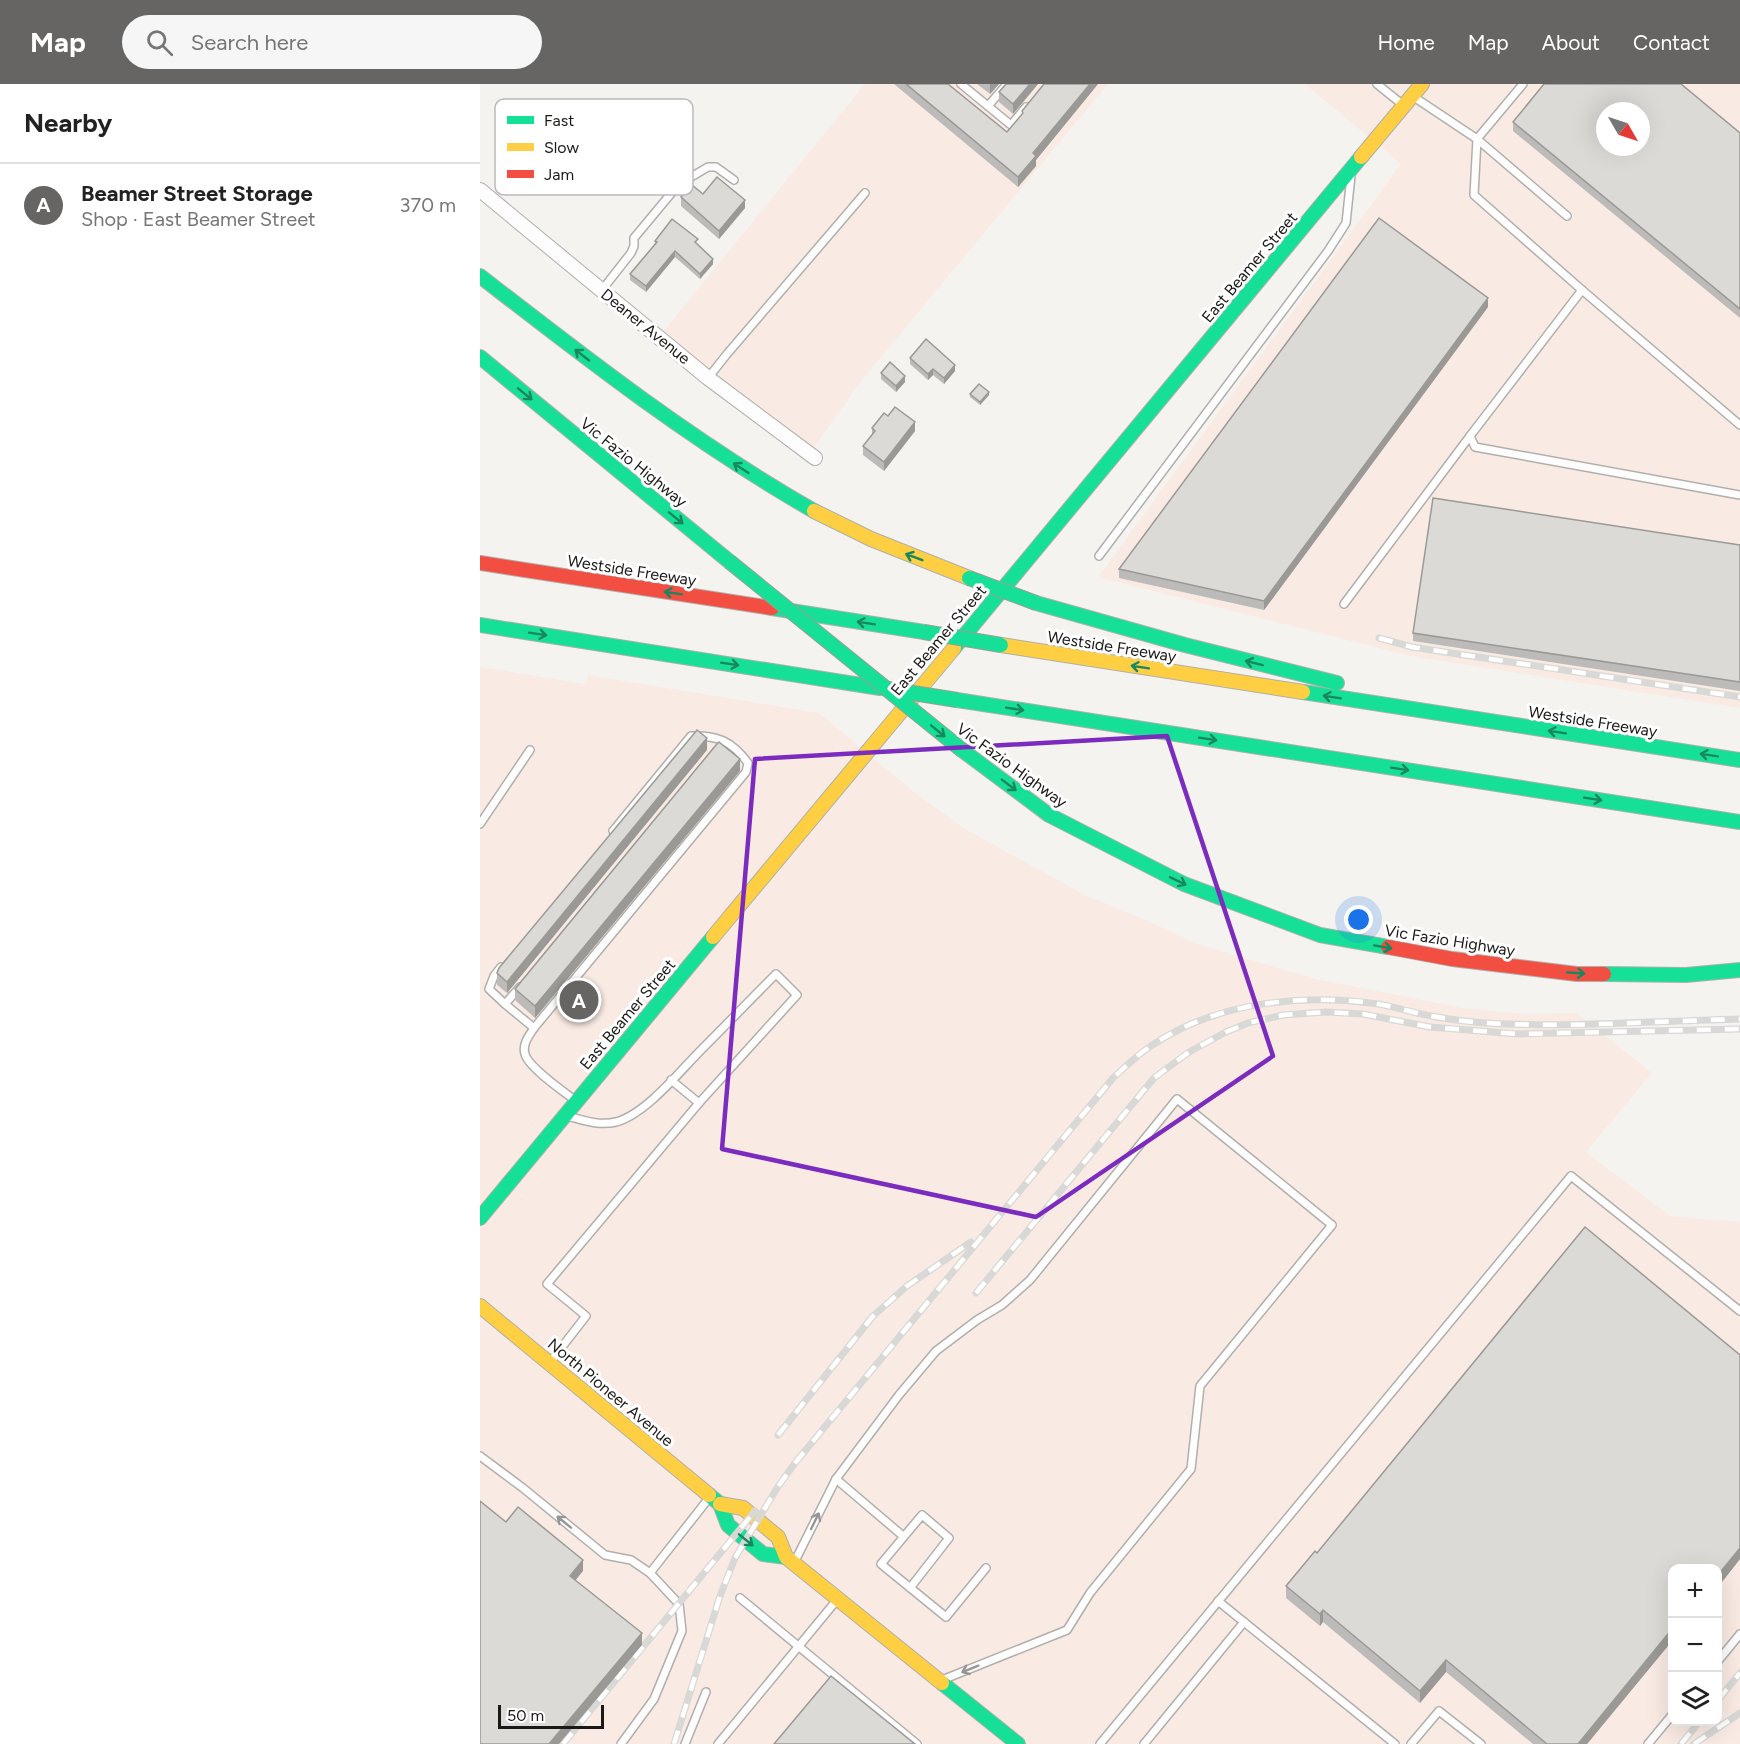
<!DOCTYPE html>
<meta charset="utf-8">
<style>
body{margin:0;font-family:Figtree,sans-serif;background:#f6f6f6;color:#222}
.controls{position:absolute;right:18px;bottom:18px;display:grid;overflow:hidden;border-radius:12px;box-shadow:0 6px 24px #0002}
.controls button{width:54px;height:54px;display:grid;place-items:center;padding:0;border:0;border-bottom:2px solid #e0e0e0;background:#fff;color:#222;font:30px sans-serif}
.compass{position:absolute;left:1116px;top:18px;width:54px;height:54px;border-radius:50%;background:#fff;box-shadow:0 6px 24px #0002;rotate:129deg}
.scale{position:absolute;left:18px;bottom:15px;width:106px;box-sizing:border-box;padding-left:6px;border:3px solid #1a1917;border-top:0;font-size:16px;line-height:21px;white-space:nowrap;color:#1a1917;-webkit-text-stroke:4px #fff;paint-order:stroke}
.you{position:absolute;left:879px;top:836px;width:21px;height:21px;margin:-15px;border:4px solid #fff;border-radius:50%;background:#1a73e8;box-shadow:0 0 0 9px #1a73e833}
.badge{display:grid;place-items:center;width:39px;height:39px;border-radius:50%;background:#676563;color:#fff;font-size:20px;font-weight:700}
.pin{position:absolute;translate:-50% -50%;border:3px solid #fff;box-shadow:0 2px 6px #0006}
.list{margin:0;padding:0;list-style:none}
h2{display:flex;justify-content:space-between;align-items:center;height:78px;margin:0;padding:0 24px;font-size:26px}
h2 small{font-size:20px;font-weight:400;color:#767676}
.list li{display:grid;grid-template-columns:39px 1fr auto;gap:18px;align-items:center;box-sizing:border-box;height:84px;padding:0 24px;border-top:2px solid #e0e0e0}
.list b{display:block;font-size:22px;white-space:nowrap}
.list p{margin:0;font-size:20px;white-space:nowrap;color:#767676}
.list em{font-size:20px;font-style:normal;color:#767676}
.icon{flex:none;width:33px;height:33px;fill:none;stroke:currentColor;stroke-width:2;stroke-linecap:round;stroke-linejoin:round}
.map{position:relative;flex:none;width:1260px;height:1660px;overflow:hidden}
header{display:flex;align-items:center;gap:36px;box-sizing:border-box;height:84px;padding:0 30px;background:#676563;color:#fff}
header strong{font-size:28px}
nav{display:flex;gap:33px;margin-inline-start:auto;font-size:21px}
.search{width:420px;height:54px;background:#f6f6f6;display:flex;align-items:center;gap:15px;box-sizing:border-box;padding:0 21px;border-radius:33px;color:#767676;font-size:22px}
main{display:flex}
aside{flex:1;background:#fff}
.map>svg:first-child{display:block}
</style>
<header>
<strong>Map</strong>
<div class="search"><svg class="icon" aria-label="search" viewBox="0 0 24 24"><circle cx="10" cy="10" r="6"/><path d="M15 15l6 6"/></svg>Search here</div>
<nav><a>Home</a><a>Map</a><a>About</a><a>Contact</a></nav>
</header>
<main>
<aside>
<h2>Nearby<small></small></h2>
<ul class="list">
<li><span class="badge">A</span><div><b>Beamer Street Storage</b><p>Shop · East Beamer Street</p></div><em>370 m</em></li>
</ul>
</aside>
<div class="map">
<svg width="1260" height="1660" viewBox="0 0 1260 1660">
<rect width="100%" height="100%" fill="#f5f3f0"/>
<g fill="#f9ebe3" fill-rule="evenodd">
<polygon points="385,0 628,0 382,296 329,370 182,249"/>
<path d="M825,0H1260V624L930,572L618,493L921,80ZM1125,27H1161V63H1125Z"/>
<path d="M0,583L106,600L108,591L339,629L434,708L485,745L605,811L666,836L717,860L836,895L982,924L1045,930L1097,929L1172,989L1106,1068L1190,1132L1260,1138V1660H0ZM1192,1484H1238V1638H1192Z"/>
</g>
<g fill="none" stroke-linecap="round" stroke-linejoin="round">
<defs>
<g id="lane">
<polyline points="481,0 531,41 546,23"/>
<polyline points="897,0 923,21"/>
<polyline points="934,13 997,55 1043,0"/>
<polyline points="508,22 527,0"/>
<polyline points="1087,132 997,55 994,111 1102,206 990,352 995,363 1260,411"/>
<polyline points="122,206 151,169 154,162 154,154 194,106 206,96 228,83 236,83 254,96"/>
<polyline points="1102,206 1260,341"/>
<polyline points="228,294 247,270 385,109"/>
<polyline points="619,472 848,167 866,139 871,92"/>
<polyline points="864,520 990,352"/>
<polyline points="0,740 50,666"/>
<polyline points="21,883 14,892 9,905 25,920 54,944"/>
<polyline points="25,920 40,903"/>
<path d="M96,1017C83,1007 48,983 45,970C42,960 49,952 54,944L266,688L268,679C252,657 237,651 211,652L133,747"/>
<path d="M87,1032C103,1036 118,1042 136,1038C166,1030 200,987 222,965C247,940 271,915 296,890L317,911L219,1019L191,996"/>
<polyline points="71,1277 106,1232 67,1200 219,1019"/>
<polyline points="0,1372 43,1404 125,1471 151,1476 170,1489 199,1520 202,1547 174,1615 141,1660"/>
<polyline points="356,1395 423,1452"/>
<polyline points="315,1477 356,1395 419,1311 456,1267 497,1236 522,1221 550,1196 697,1015 852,1141 720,1302 711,1385 610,1509 587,1546 462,1596"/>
<polyline points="170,1489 229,1414"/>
<polyline points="430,1504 469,1454 442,1431 401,1480 466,1533 506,1484"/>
<polyline points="260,1514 437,1660"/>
<polyline points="738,1517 915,1660"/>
<polyline points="1238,1577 1260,1550"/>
<polyline points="205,1660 226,1608"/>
<polyline points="238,1660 356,1517"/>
<polyline points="620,1660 1091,1092 1260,1227"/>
<polyline points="664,1660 764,1538"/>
<polyline points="931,1660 959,1627 1001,1660"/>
<polyline points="1168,1660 1192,1631"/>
</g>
<polyline id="street" points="0,106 228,294 335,374"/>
<g id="fast">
<path d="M0,192C108,276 215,359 334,427"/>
<polyline points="0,273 250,478"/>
<polyline points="556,519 705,561 857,599"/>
<polyline points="292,524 444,548"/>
<polyline points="0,541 400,604"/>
<polyline points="474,564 881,73"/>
<polyline points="823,608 1260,676"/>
<polyline points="477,616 1260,738"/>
<polyline points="482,666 569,731 704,800 840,851 908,863"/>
<polyline points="1124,890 1206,891 1260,886"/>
<polyline points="0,1134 233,853"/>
<polyline points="229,1411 240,1420 248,1441 283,1470 306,1473"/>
<polyline points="462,1599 538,1660"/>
</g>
<g id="slow">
<polyline points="881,73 942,0"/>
<polyline points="334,427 391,455 489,494"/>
<polyline points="521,561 823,608"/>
<polyline points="233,853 474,564"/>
<polyline points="0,1222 229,1411"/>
<polyline points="240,1420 263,1424 298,1453 306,1473 462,1599"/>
</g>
<g id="jam">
<polyline points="0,479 292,524"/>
<polyline points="908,863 972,875 1097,890 1124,890"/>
</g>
</defs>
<use href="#lane" stroke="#b0afac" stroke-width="10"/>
<use href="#street" stroke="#b0afac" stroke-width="16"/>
<use href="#fast" stroke="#b0afac" stroke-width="16"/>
<use href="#slow" stroke="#b0afac" stroke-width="16"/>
<use href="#jam" stroke="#b0afac" stroke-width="16"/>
<use href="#lane" stroke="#fefdfd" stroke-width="7"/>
<use href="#street" stroke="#fefdfd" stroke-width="14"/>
<use href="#fast" stroke="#16e098" stroke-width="14"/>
<use href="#slow" stroke="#ffcf43" stroke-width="14"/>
<use href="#jam" stroke="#f24e42" stroke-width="14"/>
<defs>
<g id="rail">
<polyline points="899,554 932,563 1260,613"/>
<polyline points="496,1209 674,994 709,968 746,948 768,939 803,931 846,928 883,930 950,943 1037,950 1260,945"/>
<polyline points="298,1351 393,1232 427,1202 491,1158"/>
<polyline points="1238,1616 1260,1589"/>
<polyline points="83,1660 275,1427"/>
<path d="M194,1660L240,1512L255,1474L297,1404L315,1379L633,994C645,983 657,971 671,962C735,918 823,909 898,920C916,923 934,929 951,932C969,935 988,938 1006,939C1090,944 1176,937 1260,935"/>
<polyline points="1201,1660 1219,1638"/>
<polyline points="1214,1660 1260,1629"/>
</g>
</defs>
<use href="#rail" stroke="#d8d8d6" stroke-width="7"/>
<use href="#rail" stroke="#fff" stroke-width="4.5" stroke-dasharray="14" stroke-linecap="butt"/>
<defs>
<g id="fast-bridge">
<polyline points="250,478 482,666"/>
<polyline points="489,494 556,519"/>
<polyline points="444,548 521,561"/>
<polyline points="408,605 477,616"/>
</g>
</defs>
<use href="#fast-bridge" stroke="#9f9d91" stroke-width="16" stroke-linecap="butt"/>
<use href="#fast-bridge" stroke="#16e098" stroke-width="14"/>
</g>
<g fill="#bdbbb9">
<polygon points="414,0 468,0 527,48 542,31 542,27 564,0 618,0 556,76 556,82 538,103"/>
<polygon points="497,0 519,0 510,10"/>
<polygon points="526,0 558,0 533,30 519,18 519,8"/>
<polygon points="1033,38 1260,49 1260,234 1033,47"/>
<polygon points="201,113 265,124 239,155 201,122"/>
<polygon points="175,157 218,160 233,180 220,195 195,173 166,208 150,196 150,190 175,160"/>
<polygon points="1008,223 784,526 639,494 639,485"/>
<polygon points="430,274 475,287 464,300 453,291 448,296 430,280"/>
<polygon points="401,289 425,298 416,308 401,295"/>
<polygon points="490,310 509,311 500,321 490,313"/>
<polygon points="408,332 435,347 404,387 383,371 383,362 392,351 392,344"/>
<polygon points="1260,461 1260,607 933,557 933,549"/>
<polygon points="227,666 27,909 17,901 17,889"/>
<polygon points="260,687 55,934 35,916 35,905"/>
<polygon points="1260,1271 1260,1475 1238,1503 1238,1485 1192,1557 1107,1660 1053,1660 966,1588 940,1619 843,1538 840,1542 806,1514 806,1502 837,1469"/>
</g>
<g fill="#9a9996">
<polygon points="510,0 519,0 510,10"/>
<polygon points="550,0 558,0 533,30 533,20"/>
<polygon points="610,0 618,0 556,76 556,82 538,103 538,93 553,69"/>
<polygon points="265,116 265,124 239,155 239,147"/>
<polygon points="195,167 195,173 166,208 166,202"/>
<polygon points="233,175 233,180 220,195 220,190"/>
<polygon points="1008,214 1008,223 784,526 784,517"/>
<polygon points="475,281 475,287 464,300 464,294"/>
<polygon points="453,285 453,291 448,296 448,290"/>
<polygon points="425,292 425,298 416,308 416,302"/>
<polygon points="509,308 509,311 500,321 500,318"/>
<polygon points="435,338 435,347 404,387 404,378"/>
<polygon points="227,654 227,666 27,909 27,898"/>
<polygon points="260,675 260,687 55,934 55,922"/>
<polygon points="1260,1464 1260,1475 1238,1503 1238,1491"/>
<polygon points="103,1476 103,1487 90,1503 90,1492"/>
<polygon points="843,1526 843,1538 840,1542 840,1530"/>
<polygon points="1192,1545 1192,1557 1107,1660 1098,1660"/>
<polygon points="162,1549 162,1561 79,1660 69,1660"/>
<polygon points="966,1576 966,1588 940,1619 940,1607"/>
</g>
<g fill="#dcdad7" stroke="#9a9996" stroke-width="1.5" fill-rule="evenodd">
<polygon points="426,0 468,0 527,48 543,29 542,27 564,0 610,0 553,69 556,72 538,93"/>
<polygon points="526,0 550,0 533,20 519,8"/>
<path d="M1064,0H1201L1260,49V225L1033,38ZM1125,27H1161V63H1125Z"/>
<polygon points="237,93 265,116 239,147 201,113 212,101 223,110"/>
<polygon points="899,134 1008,214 784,517 639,485"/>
<polygon points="192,135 218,155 215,158 233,175 220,190 195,167 166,202 150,190 177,158 175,157"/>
<polygon points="446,255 475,281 464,294 453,285 448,290 430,274"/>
<polygon points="410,278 425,292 416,302 401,289"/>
<polygon points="499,300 509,308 500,318 490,310"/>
<polygon points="415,323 435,338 404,378 383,362 395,347 392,344 404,329 408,332"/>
<polygon points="953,414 1260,461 1260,598 933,549"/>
<polygon points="217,646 227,654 27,898 17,889 19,884"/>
<polygon points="239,658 260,675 55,922 35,905 236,661"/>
<polygon points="1105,1143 1260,1271 1260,1464 1238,1491 1238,1485 1192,1485 1192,1545 1098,1660 1067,1660 966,1576 940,1607 843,1526 840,1530 806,1502 835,1467 837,1469"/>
<polygon points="0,1417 26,1438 38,1423 103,1476 90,1492 162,1549 69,1660 0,1660"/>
<polygon points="351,1592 435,1660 294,1660"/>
</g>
<defs><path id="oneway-shaft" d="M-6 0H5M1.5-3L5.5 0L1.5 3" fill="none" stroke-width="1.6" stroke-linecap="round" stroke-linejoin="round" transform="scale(1.5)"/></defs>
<g stroke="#18865e">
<use href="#oneway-shaft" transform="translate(102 271) rotate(-142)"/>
<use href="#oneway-shaft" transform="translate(45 310) rotate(39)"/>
<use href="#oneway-shaft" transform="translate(261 384) rotate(-147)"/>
<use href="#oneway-shaft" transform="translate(196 434) rotate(39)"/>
<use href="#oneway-shaft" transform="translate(434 473) rotate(-159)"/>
<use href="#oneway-shaft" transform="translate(193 509) rotate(-171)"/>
<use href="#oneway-shaft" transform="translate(386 539) rotate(-171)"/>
<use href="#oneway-shaft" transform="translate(58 550) rotate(9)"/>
<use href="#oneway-shaft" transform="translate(774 579) rotate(-166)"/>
<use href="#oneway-shaft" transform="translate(250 580) rotate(9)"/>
<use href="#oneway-shaft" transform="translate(660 583) rotate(-171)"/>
<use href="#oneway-shaft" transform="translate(852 613) rotate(-171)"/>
<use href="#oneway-shaft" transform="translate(535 625) rotate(9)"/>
<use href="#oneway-shaft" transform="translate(458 647) rotate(39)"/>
<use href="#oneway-shaft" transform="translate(1077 648) rotate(-171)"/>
<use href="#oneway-shaft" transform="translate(728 655) rotate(9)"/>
<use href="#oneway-shaft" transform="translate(1229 671) rotate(-171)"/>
<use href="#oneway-shaft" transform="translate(920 685) rotate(9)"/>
<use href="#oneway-shaft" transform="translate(529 701) rotate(37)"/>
<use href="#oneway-shaft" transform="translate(1113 715) rotate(9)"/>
<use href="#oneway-shaft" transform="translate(698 797) rotate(26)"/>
<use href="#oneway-shaft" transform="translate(903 863) rotate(10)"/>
<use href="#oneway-shaft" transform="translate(1096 889) rotate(4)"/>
<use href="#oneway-shaft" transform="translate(266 1456) rotate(39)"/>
</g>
<g stroke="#979696">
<use href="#oneway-shaft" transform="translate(335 1437) rotate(-64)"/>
<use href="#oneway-shaft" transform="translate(84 1438) rotate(-141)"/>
<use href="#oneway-shaft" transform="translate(490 1585) rotate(158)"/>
</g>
<path fill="none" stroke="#7b2cbf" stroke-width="4.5" stroke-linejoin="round" d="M687,652L793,972L556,1133L242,1065L275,675Z"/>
<g text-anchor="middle" stroke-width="6" stroke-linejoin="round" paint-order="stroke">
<g font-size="16" fill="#1a1917" stroke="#fff">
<text transform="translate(769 183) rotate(-50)" y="6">East Beamer Street</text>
<text transform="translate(166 242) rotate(39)" y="6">Deaner Avenue</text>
<text transform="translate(154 378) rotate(39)" y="6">Vic Fazio Highway</text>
<text transform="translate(152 486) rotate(9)" y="6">Westside Freeway</text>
<text transform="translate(458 556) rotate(-50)" y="6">East Beamer Street</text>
<text transform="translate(632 562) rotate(9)" y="6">Westside Freeway</text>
<text transform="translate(1113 637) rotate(9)" y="6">Westside Freeway</text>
<text transform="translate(532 681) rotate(36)" y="6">Vic Fazio Highway</text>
<text transform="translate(970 856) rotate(9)" y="6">Vic Fazio Highway</text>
<text transform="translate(147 930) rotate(-50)" y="6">East Beamer Street</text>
<text transform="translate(131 1308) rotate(40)" y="6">North Pioneer Avenue</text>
</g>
</g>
<rect x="15" y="15" width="198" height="96" rx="9" fill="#fff" stroke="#babab9" stroke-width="1.5"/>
<rect x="27" y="32" width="27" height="8" fill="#16e098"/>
<rect x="27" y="59" width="27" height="8" fill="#ffcf43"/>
<rect x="27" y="86" width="27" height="8" fill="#f24e42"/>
<g font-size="16" fill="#1a1917">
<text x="64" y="42">Fast</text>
<text x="64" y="69">Slow</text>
<text x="64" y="96">Jam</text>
</g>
</svg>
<div class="controls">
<button>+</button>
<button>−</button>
<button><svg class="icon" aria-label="layers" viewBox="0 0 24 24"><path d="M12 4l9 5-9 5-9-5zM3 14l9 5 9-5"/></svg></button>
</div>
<svg class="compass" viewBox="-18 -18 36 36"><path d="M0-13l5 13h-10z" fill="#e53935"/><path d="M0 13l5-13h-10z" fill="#767676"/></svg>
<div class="scale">50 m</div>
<div class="you"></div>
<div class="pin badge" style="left:99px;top:916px">A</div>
</div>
</main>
